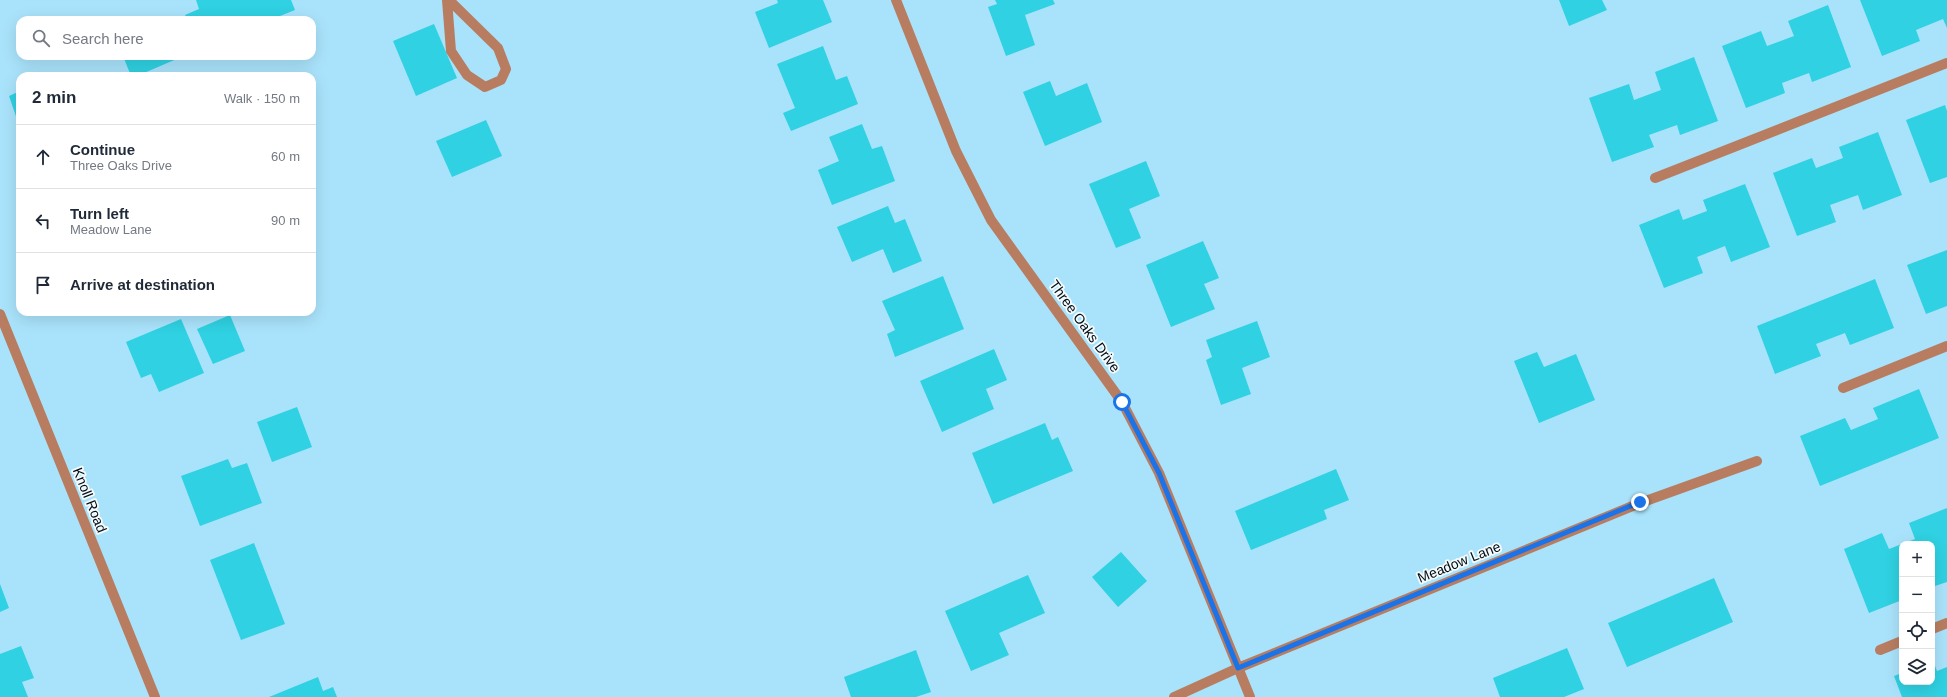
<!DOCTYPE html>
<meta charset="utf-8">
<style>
body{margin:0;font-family:Helvetica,sans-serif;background:#f2f2f3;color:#1f2937}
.controls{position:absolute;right:12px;bottom:12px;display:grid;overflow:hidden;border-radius:8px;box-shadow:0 4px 16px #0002}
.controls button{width:36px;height:36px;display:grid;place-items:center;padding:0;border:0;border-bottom:1px solid #e0e1e3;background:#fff;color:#1f2937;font:20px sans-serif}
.stop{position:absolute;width:12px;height:12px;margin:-9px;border:3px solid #1a73e8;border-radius:50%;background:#fff}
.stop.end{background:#1a73e8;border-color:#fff;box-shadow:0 1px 4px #0008}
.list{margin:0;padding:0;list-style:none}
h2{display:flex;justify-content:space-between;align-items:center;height:52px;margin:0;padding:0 16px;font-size:17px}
h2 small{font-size:13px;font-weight:400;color:#747a83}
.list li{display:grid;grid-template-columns:26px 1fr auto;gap:12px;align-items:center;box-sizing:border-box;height:64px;padding:0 16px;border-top:1px solid #e0e1e3}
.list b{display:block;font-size:15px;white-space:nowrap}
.list p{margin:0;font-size:13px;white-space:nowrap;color:#747a83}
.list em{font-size:13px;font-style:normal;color:#747a83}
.icon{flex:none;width:22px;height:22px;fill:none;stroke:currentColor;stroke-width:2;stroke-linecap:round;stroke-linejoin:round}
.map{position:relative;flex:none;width:1947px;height:697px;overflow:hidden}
.search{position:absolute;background:#fff;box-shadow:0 4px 16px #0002;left:16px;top:16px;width:300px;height:44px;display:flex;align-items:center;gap:10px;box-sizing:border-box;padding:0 14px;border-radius:12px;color:#747a83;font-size:15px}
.panel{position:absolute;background:#fff;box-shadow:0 4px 16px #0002;left:16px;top:72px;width:300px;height:244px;border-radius:12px}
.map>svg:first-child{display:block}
</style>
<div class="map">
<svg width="1947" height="697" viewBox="0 0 1947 697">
<rect width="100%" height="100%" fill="#a9e3fb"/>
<g fill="#2fd1e2">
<polygon points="196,0 291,0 295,10 270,20 187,20 185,15 199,9"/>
<polygon points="777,0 823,0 832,22 769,48 755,12 778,3"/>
<polygon points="995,0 1053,0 1055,4 1025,15 1035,45 1006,56 988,7 997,4"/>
<polygon points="1559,0 1602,0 1607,10 1569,26"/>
<polygon points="1860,0 1947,0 1947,28 1943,19 1916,30 1920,41 1882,56"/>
<polygon points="1828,5 1851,67 1812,82 1809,73 1782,83 1785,93 1746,108 1722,46 1761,31 1767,46 1794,36 1788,21"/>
<polygon points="434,24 457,78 416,96 393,41"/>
<polygon points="823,46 836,80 847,76 858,104 791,131 783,113 795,108 777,64"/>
<polygon points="123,56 178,56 179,58 137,76 131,76"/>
<polygon points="1694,57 1718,121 1680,135 1677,125 1649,135 1654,147 1612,162 1589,98 1629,84 1634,100 1661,90 1655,72"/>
<polygon points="1050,81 1056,96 1087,83 1102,122 1045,146 1023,92"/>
<polygon points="20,91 20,128 9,96"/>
<polygon points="1945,105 1947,111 1947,177 1930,183 1906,120"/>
<polygon points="486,120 502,156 452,177 436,141"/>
<polygon points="862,124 872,149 882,146 895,181 832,205 818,170 839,161 829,137"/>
<polygon points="1878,132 1902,195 1863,210 1858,195 1830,205 1836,222 1797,236 1773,173 1812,158 1816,168 1843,158 1839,147"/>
<polygon points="1146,161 1160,196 1129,209 1141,238 1116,248 1089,184"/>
<polygon points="1745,184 1770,247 1731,262 1725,246 1697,257 1703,273 1664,288 1639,225 1679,209 1683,220 1707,211 1703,200"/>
<polygon points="888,206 895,223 905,219 922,261 893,273 883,249 852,262 837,227"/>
<polygon points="1203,241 1219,278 1204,284 1215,309 1171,327 1146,265"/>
<polygon points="1947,250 1947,306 1926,314 1907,265"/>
<polygon points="943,276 964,329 895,357 887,334 895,330 882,301"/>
<polygon points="1875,279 1894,328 1850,345 1845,333 1816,344 1821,356 1775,374 1757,326"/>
<polygon points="230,315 245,351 213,364 197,329"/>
<polygon points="181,319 204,373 159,392 151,374 141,378 126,342"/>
<polygon points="1257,321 1270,357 1242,368 1251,394 1221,405 1206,360 1212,357 1206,340"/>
<polygon points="994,349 1007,380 986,389 994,409 942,432 920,381"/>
<polygon points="1537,352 1544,367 1576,354 1595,400 1539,423 1514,361"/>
<polygon points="1919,389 1939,438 1820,486 1800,436 1845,418 1851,430 1878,419 1873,408"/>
<polygon points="297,407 312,447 272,462 257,422"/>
<polygon points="1045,423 1052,440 1058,437 1073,471 993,504 972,453"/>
<polygon points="228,459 232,468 247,463 262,503 200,526 181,476"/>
<polygon points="1336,469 1349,500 1324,510 1327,519 1251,550 1235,511"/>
<polygon points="1947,508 1947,582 1935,586 1932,577 1932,544 1902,544 1902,600 1869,613 1844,549 1882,533 1889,549 1915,539 1909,523"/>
<polygon points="254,543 285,624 241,640 210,560"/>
<polygon points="1121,552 1147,581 1118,607 1092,577"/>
<polygon points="1028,575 1045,613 999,633 1009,655 971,671 945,611"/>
<polygon points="1714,578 1733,622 1627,667 1608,623"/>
<polygon points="0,584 9,608 0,612"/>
<polygon points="21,646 34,678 22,682 28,697 0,697 0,654"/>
<polygon points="1567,648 1584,689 1564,697 1500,697 1493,678"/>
<polygon points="916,650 931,692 916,697 851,697 844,677"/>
<polygon points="1932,658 1937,671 1947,667 1947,697 1902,697 1894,676 1902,673 1902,682 1932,682"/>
<polygon points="318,677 323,691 333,687 337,697 269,697"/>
</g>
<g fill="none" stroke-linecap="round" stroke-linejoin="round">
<g stroke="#b87d61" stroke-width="10">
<polyline points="447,0 451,51 467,75 485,87 501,80 506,69 498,48 449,0"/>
<polyline points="896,0 956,151 991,220 1122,402 1159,473 1250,697"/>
<polyline points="1655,178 1947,63"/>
<polyline points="0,314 155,697"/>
<polyline points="1843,388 1947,346"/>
<polyline points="1932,629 1947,623"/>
<polyline points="1880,650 1902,641"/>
<polyline points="1174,697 1238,668 1640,503 1757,461"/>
</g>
</g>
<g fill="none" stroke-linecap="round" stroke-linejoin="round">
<polyline stroke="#1a73e8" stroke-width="5" points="1122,402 1159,473 1238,668 1640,502"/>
</g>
<g text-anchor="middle" stroke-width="3.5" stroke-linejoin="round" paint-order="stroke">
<g font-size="14" fill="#000e16" stroke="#f5fbfd">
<text transform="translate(1085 326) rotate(54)" y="5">Three Oaks Drive</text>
<text transform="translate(90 500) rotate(68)" y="5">Knoll Road</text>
<text transform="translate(1459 562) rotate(-22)" y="5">Meadow Lane</text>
</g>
</g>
</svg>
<div class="controls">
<button>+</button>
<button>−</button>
<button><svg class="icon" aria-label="locate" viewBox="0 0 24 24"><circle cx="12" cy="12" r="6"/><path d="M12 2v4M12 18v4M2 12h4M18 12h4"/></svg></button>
<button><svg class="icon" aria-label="layers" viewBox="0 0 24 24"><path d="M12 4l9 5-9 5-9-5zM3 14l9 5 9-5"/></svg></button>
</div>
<div class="stop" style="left:1122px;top:402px"></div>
<div class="stop end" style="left:1640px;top:502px"></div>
<div class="search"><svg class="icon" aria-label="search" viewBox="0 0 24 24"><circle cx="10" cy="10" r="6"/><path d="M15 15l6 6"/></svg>Search here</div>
<section class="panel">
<h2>2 min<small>Walk · 150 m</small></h2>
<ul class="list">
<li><svg class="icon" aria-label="ahead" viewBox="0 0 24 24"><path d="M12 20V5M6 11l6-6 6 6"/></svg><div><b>Continue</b><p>Three Oaks Drive</p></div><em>60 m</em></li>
<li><svg class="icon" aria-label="left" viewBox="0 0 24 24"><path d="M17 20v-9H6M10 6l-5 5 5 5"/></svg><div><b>Turn left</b><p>Meadow Lane</p></div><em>90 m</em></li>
<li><svg class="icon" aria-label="arrive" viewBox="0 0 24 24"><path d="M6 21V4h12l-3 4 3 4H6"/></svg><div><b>Arrive at destination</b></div></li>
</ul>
</section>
</div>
